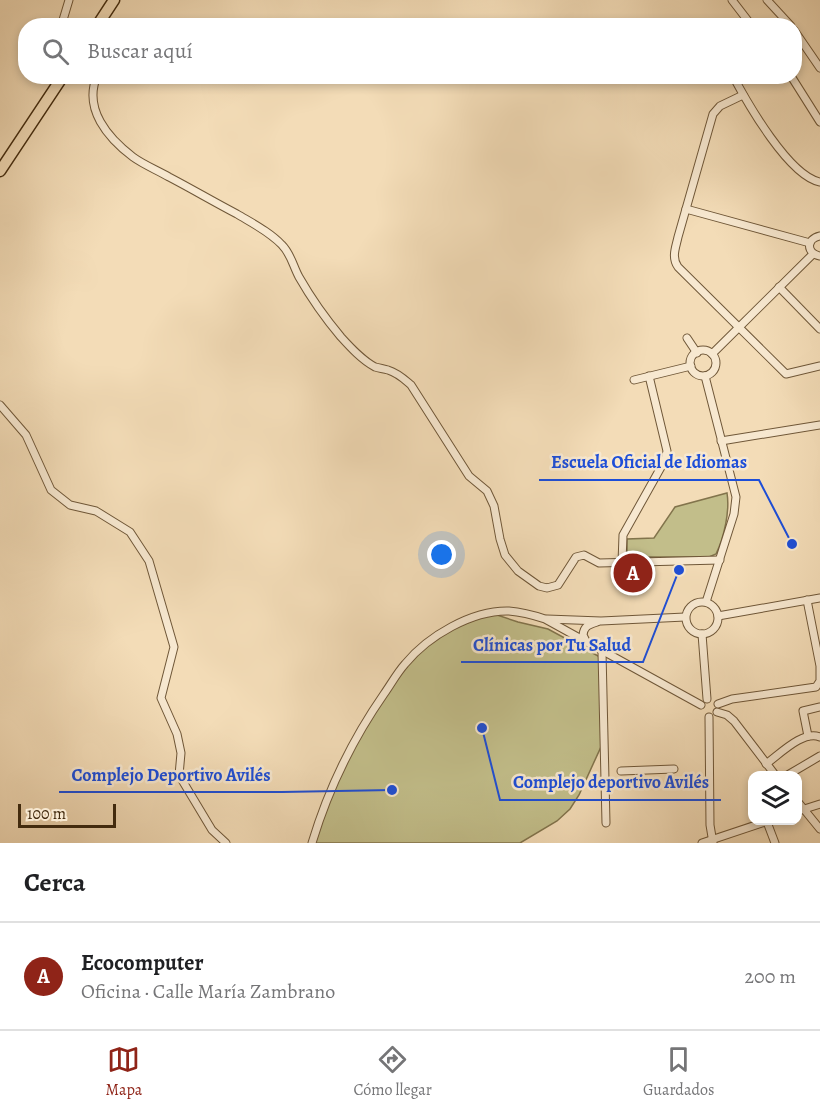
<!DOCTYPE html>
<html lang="es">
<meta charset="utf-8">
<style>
body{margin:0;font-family:Alegreya,serif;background:#f6f6f6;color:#202124}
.controls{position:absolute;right:18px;bottom:18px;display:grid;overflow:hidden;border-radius:12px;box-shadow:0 3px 9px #0003}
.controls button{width:54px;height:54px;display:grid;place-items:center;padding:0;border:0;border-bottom:2px solid #e0e0e0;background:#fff;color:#202124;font:30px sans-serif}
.scale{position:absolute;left:18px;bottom:15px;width:98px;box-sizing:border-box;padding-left:6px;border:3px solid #432b0e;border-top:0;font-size:16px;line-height:21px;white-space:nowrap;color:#432b0e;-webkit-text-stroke:4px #f7e8d0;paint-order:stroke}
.you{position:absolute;left:442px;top:555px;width:21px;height:21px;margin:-15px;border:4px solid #fff;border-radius:50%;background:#1a73e8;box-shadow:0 0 0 9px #1a73e833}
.badge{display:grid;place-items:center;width:39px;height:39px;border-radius:50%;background:#8f2418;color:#fff;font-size:20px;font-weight:700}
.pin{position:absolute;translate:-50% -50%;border:3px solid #fff;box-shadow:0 2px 6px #0006}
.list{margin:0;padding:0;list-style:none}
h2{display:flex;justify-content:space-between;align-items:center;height:78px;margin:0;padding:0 24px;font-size:26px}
h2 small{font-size:20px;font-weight:400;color:#757577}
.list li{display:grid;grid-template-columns:39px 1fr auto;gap:18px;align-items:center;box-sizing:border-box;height:108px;padding:0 24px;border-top:2px solid #e0e0e0}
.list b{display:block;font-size:22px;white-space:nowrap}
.list p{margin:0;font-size:20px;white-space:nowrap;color:#757577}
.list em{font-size:20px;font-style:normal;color:#757577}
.icon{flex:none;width:33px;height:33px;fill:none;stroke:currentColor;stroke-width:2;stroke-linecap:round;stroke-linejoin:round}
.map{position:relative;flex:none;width:820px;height:843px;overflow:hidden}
.search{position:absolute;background:#fff;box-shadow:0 3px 9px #0003;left:18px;right:18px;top:18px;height:66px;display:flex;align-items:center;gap:15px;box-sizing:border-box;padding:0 21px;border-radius:24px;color:#757577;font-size:22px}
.sheet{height:186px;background:#fff}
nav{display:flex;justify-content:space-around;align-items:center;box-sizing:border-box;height:84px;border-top:2px solid #e0e0e0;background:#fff;font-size:16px;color:#757577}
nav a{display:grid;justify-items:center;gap:3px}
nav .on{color:#8f2418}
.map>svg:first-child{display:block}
</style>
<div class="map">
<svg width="820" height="843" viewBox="0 0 820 843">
<rect width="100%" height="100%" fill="#f3dcb7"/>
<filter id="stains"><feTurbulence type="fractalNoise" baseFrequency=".00333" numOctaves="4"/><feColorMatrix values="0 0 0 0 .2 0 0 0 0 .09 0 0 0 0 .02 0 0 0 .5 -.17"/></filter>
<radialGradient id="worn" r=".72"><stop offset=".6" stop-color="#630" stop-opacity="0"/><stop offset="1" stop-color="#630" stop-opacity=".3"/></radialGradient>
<g fill="#c2be8a" stroke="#82744c" stroke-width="1.5">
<path d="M727,493C730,511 724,538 716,554L709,557H627V539L654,538L675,507Z"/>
<polygon points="491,613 518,622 548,629 600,657 605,738 579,795 570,809 557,821 520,843 312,843 337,775 405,664 436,636"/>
</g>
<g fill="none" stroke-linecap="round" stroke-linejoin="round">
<defs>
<g id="minor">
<polyline points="732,0 752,26"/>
<polyline points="767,0 791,26"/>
<polyline points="65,26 63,20 69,0"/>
<polyline points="794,30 820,68"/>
<path d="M97,76C83,109 108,138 133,157C144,165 157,170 169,177C192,189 214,202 237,214C252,223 270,232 282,245C291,254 293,266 299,277C311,298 325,318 341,337C351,348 362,360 375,367C379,368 384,369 388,370C398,373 404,379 411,385L469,476L487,491L494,506L500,539L505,555L518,571L539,586L547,588L558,585L576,557L584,555L599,563L720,560"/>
<path d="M733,76C748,104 789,176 820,182"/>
<polyline points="791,76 820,122"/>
<path d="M743,95L720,106L713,114L678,237C676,247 671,257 678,267L786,374L820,366"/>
<polyline points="686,209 810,243"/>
<path d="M820,236C806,239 806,253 820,256"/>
<polyline points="779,287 820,329"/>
<polyline points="687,338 697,353"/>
<circle cx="703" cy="363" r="13"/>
<polyline points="712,354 813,254"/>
<polyline points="705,376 736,497 734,514 706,602"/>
<polyline points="634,380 691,366"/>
<polyline points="0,405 26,435 51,490 70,505 96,511 130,532 149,561 174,647 161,698 177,734 181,753 179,775 212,830 226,843"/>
<polyline points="721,441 820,425"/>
<polyline points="622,563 623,535 665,460 667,451 649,376"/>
<circle cx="702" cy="618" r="16"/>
<polyline points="718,616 820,598"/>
<polyline points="547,619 601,621 685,617"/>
<polyline points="702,634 707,699"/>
<path d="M586,641L583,635C584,626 588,625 597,622"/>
<polyline points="602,652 606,823"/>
<polyline points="718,704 732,699 816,687 820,681 820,666 807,600"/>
<polyline points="717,712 727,715 734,721 776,776"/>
<polyline points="709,717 710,825 713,843"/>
<polyline points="808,736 803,711 820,707"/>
<path d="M766,764C780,754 803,730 820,737"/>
<polyline points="621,771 674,769"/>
<polyline points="786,776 820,756"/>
<polyline points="798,802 820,829"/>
<polyline points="798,811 820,804"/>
<polyline points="767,822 775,843"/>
<path d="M312,843C328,790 352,740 384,694C391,684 397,673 405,664C428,636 472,610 509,611C522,612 533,615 545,619L701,705"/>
<polyline points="702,843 771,820"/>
</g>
<g id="highway">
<polyline points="97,26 114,0"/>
<polyline points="0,171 63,76"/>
</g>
</defs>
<use href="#minor" stroke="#6f5738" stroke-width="9"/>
<use href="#highway" stroke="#432b0e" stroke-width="13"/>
<use href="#minor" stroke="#f7e8d0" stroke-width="7"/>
<use href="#highway" stroke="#f3dcb7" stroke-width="10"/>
</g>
<path fill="none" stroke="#1d4ed8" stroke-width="2" d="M792 544L759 480H539M679 570L643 662H461M392 790L282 792H59M482 728L500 800H721"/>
<g fill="#1d4ed8" stroke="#f7e8d0" stroke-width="2">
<circle cx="792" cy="544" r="6"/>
<circle cx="679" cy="570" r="6"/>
<circle cx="392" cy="790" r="6"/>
<circle cx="482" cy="728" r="6"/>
</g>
<g font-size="18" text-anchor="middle" font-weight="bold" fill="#1d4ed8" stroke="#f7e8d0" stroke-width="5" stroke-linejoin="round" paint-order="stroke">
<text x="649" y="468">Escuela Oficial de Idiomas</text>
<text x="552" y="651">Clínicas por Tu Salud</text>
<text x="171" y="781">Complejo Deportivo Avilés</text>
<text x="611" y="788">Complejo deportivo Avilés</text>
</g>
<rect width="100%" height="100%" filter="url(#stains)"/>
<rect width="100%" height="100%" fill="url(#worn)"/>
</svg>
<div class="controls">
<button><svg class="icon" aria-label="layers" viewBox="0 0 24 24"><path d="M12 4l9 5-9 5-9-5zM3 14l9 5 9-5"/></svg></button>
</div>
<div class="scale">100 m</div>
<div class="you"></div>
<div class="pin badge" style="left:633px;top:573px">A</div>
<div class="search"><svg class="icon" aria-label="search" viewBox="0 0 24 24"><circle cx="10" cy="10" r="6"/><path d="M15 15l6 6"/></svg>Buscar aquí</div>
</div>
<section class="sheet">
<h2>Cerca<small></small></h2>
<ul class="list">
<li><span class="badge">A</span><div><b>Ecocomputer</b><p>Oficina · Calle María Zambrano</p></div><em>200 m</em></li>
</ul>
</section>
<nav>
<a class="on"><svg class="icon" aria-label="map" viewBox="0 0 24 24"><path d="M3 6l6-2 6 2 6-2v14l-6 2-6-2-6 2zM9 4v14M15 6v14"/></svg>Mapa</a>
<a><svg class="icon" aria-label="directions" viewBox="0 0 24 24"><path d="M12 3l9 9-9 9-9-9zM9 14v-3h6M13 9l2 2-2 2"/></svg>Cómo llegar</a>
<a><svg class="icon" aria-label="saved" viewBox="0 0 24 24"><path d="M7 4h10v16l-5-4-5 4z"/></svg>Guardados</a>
</nav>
